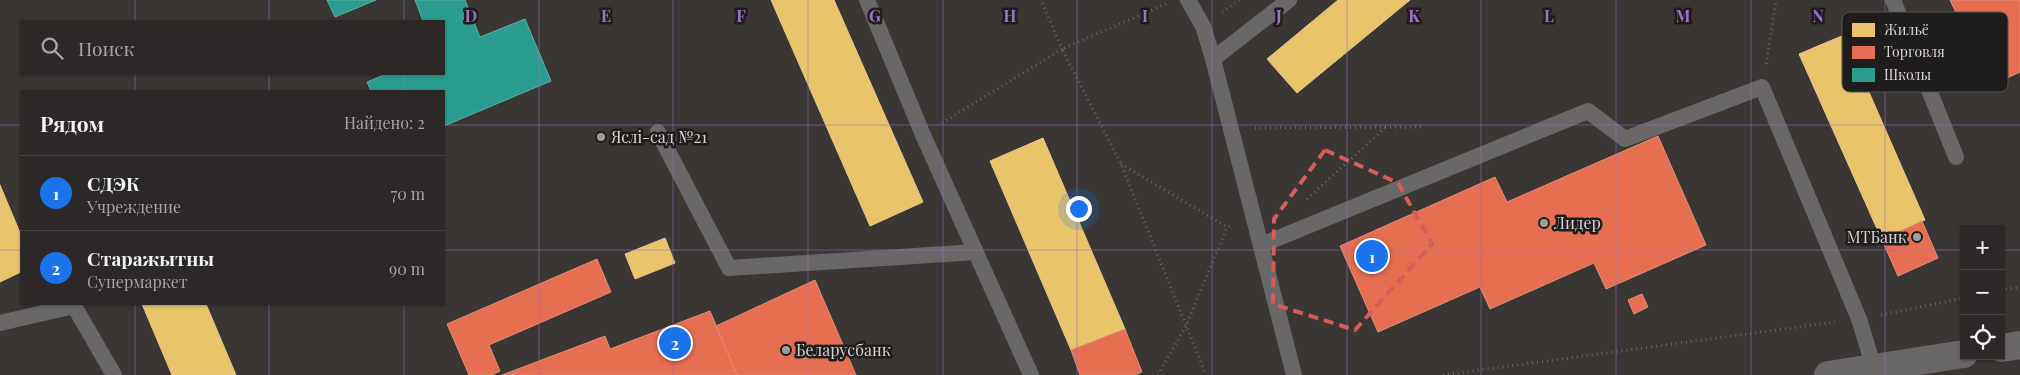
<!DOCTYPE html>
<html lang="ru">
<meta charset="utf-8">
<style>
body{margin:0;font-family:"Playfair Display",serif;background:#373433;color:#f1f3f6}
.controls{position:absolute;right:15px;bottom:15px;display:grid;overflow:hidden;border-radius:0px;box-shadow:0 1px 4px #0004}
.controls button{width:45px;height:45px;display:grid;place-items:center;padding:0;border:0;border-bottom:1px solid #474444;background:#2b2827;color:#f1f3f6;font:25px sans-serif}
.you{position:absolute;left:1078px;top:208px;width:18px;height:18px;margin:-12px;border:4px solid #fff;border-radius:50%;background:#1a73e8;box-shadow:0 0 0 8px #1a73e833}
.badge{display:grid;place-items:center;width:32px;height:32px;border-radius:50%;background:#1a73e8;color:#fff;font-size:16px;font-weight:700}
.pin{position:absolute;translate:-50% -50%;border:2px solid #fff;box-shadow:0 1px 5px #0006}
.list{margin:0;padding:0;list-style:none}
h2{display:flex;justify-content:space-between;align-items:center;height:65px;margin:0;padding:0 20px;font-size:21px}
h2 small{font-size:16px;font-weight:400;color:#a6a6a7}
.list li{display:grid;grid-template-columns:32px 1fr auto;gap:15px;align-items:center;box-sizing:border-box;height:75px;padding:0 20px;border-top:1px solid #474444}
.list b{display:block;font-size:19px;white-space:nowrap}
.list p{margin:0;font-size:16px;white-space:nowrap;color:#a6a6a7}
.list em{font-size:16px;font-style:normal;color:#a6a6a7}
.icon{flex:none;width:28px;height:28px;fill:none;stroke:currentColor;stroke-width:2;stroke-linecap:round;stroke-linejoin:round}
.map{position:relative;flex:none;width:2020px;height:375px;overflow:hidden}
.search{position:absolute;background:#2b2827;box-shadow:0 1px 4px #0004;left:20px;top:20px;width:425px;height:55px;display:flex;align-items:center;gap:12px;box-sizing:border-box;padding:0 18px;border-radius:0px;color:#a6a6a7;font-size:19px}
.panel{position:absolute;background:#2b2827;box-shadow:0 1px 4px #0004;left:20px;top:90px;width:425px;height:215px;border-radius:0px}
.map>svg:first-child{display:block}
</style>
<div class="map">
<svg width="2020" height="375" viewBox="0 0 2020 375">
<rect width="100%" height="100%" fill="#393634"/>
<g fill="#e9c46a" stroke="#e4c989">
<polygon points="771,0 834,0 923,202 870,226"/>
<polygon points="1338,0 1410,0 1297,93 1267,59"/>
<polygon points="1844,35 1925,220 1882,240 1799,54"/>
<polygon points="1043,138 1125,329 1071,350 990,161"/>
<polygon points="0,185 21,235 21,272 0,282"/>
<polygon points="665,238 675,263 635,279 625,254"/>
<polygon points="142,304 206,304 236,375 172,375"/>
</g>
<g fill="#e76f51" stroke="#e28d78">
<polygon points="1950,0 2020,0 2020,72 1990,86"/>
<polygon points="1658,136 1706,245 1606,289 1594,263 1490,309 1480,287 1378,332 1340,246 1495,177 1507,202"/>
<polygon points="1922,221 1938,258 1898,276 1882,240"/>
<polygon points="597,259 611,292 489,345 500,371 492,375 469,375 447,324"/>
<polygon points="815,280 856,375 737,375 716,326"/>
<polygon points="1642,294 1648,307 1634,314 1628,300"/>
<polygon points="710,311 737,375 502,375 605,336 610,349"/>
<polygon points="1125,329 1142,372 1135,375 1080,375 1071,350"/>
</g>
<g fill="#2a9d8f" stroke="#5eaea3">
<polygon points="327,0 376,0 335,17"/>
<polygon points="415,0 465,0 480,37 525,19 551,81 444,126 444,91 371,91 367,82 386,74 444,74 444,21 423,21"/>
</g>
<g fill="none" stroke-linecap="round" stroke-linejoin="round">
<g stroke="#696766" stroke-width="3" stroke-dasharray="1 4" stroke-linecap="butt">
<polyline points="1166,4 1062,49 1121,164 1206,375"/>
<polyline points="1222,12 1239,0"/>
<polyline points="1766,64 1776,0"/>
<polyline points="942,123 1062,49 1041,0"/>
<polyline points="1255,128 1424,127"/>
<polyline points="1121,164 1227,227 1233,226"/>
<polyline points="1307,199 1386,127"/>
<polyline points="2001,290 2020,287"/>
<polyline points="1881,315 1964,298"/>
<polyline points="1158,375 1186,326 1227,227"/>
<polyline points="1443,375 1835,322"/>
</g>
<g stroke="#696767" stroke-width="16">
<polyline points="867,0 923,135 1031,375"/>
<polyline points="1188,0 1203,26 1213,59 1294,375"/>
<polyline points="1893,0 1956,157"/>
<polyline points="1213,59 1289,0"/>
<polyline points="658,132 729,268 976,252"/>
<polyline points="1261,245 1588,111 1625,139 1762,87 1859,319 1874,368"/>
<polyline points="0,323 74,306 114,375"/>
</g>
<g stroke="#696767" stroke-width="28">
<polyline points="2001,348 2020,345"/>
<polyline points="1828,375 1964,354"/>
</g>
</g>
<path fill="none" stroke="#d65c5b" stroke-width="4" stroke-dasharray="10 6" stroke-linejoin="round" d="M1325,150L1398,183L1432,244L1355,330L1273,304L1274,219Z"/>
<path fill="none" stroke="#a06fc7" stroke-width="1" stroke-opacity="0.55" d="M135,0V21M269,0V21M404,0V21M539,0V375M673,0V375M808,0V375M943,0V375M1077,0V375M1212,0V375M1347,0V375M1481,0V375M1616,0V375M1751,0V375M1885,0V375M135,74V91M269,74V91M404,74V91M0,125H21M444,125H2020M0,250H21M444,250H1964M2001,250H2020M135,304V375M269,304V375M404,304V375"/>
<g fill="#a09d9b" stroke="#1f1d1c" stroke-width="2">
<circle cx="601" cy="137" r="5"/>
<circle cx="1544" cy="223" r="5"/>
<circle cx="1917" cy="237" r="5"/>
<circle cx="786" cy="350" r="5"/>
</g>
<g text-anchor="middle" stroke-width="5" stroke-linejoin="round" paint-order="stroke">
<g font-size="16" fill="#d7d4d2" stroke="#1f1d1c" text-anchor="start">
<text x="611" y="143">Яслі-сад №21</text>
<text x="1554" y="229">Лидер</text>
<text x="1907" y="243" text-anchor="end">МТБанк</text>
<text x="796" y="356">Беларусбанк</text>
</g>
</g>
<rect x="1842" y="12" width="166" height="80" rx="8" fill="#1f1d1c" stroke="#565453" stroke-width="1"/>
<rect x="1852" y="23" width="23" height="14" fill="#e9c46a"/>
<rect x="1852" y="46" width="23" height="13" fill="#e76f51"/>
<rect x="1852" y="68" width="23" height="14" fill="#2a9d8f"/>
<g font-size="14" fill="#d7d4d2">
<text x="1884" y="35">Жильё</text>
<text x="1884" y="57">Торговля</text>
<text x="1884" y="80">Школы</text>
</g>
<g font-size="16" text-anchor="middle" font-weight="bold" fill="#a06fc7" stroke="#1f1d1c" stroke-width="5" stroke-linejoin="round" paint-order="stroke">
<text x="471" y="22">D</text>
<text x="606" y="22">E</text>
<text x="741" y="22">F</text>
<text x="875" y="22">G</text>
<text x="1010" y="22">H</text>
<text x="1145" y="22">I</text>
<text x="1279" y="22">J</text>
<text x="1414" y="22">K</text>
<text x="1549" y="22">L</text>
<text x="1683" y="22">M</text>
<text x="1818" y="22">N</text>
</g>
</svg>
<div class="controls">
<button>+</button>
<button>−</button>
<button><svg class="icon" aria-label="locate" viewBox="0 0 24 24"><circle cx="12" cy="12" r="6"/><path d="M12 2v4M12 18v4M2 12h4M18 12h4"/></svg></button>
</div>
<div class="you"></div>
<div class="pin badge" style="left:1372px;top:256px">1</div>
<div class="pin badge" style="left:675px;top:343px">2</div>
<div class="search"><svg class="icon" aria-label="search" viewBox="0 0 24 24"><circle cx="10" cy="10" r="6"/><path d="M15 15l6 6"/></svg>Поиск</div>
<section class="panel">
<h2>Рядом<small>Найдено: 2</small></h2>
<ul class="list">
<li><span class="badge">1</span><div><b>СДЭК</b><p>Учреждение</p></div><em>70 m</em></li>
<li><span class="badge">2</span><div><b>Старажытны</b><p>Супермаркет</p></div><em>90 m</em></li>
</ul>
</section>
</div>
